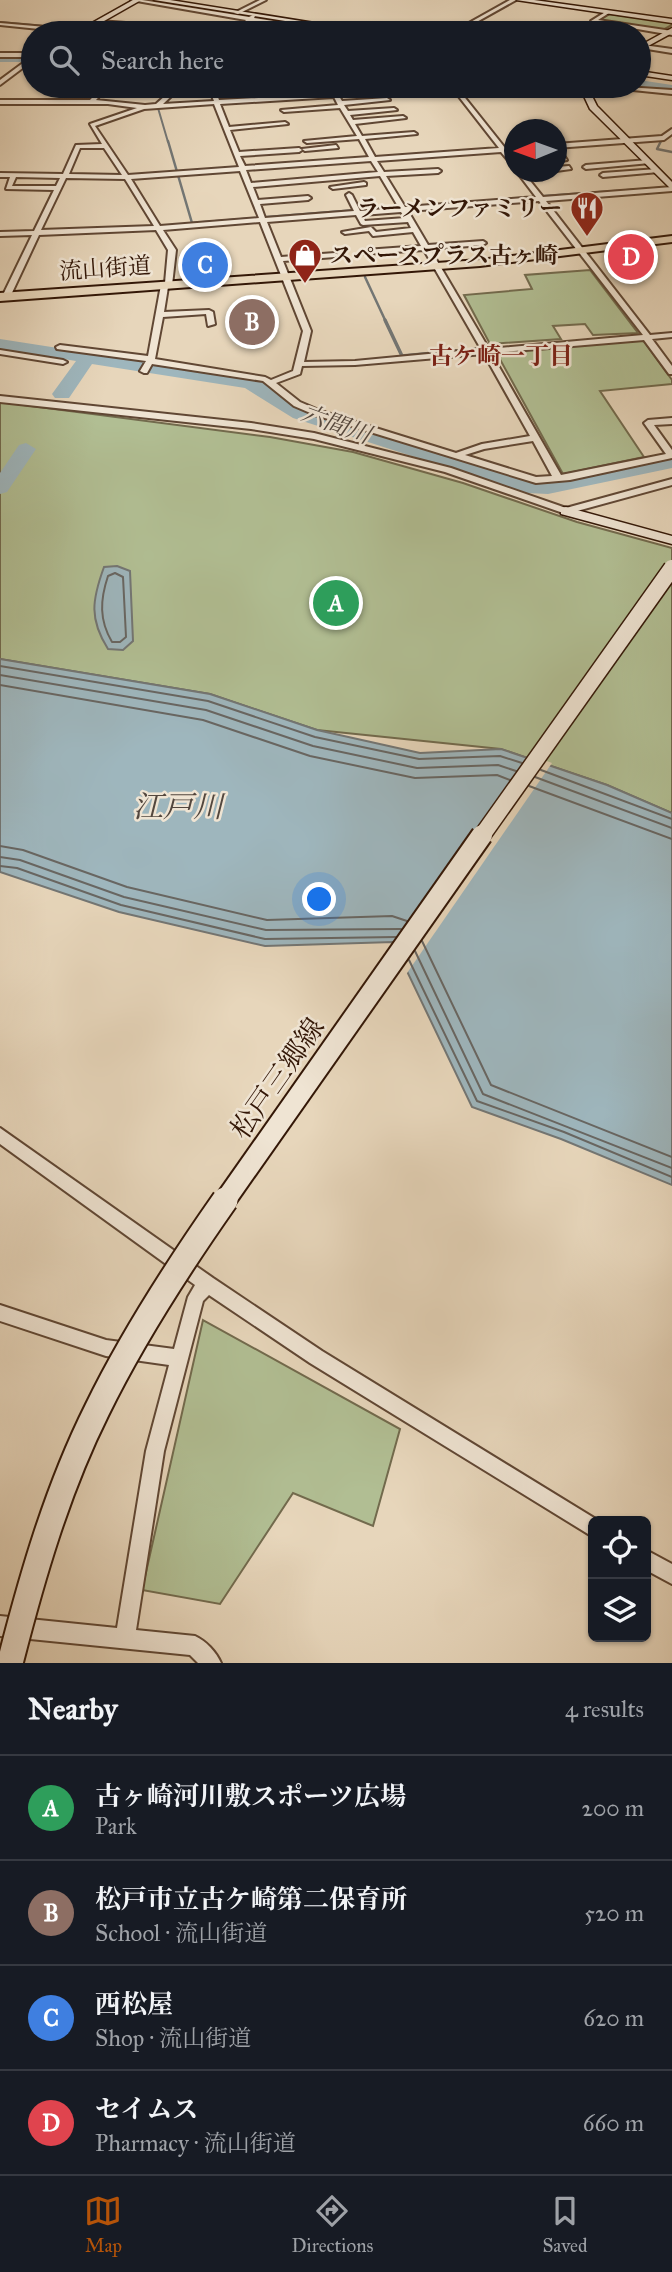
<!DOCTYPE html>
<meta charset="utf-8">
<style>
body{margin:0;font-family:"IM FELL Great Primer","Noto Serif JP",serif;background:#20242c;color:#f1f3f6}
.controls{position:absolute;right:21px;bottom:21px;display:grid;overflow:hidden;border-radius:10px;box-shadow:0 2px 5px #0004}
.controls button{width:63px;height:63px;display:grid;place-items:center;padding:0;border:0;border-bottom:2px solid #363941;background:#171b24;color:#f1f3f6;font:35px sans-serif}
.compass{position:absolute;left:504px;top:119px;width:63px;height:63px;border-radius:50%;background:#171b24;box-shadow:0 2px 5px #0004;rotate:269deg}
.you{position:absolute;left:320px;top:900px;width:24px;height:24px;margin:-18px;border:5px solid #fff;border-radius:50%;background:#1a73e8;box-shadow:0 0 0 10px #1a73e833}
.badge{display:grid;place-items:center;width:46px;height:46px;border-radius:50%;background:#b45309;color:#fff;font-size:23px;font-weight:700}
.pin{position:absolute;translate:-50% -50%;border:4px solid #fff;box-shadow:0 2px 7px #0006}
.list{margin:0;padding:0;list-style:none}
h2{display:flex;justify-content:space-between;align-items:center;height:91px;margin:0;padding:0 28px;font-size:30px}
h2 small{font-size:23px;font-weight:400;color:#9ea1a6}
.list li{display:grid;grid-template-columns:46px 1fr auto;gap:21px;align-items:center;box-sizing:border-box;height:105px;padding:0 28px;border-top:2px solid #363941}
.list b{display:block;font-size:26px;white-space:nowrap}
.list p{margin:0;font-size:23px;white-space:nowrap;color:#9ea1a6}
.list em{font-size:23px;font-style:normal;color:#9ea1a6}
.icon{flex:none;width:38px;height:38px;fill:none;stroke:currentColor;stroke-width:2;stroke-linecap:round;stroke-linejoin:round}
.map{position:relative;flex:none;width:672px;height:1663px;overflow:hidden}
.search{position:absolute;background:#171b24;box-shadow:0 2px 5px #0004;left:21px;right:21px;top:21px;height:77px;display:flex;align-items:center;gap:18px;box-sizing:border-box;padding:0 24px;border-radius:38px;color:#9ea1a6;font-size:26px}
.sheet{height:511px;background:#171b24}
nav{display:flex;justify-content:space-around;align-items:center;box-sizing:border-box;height:98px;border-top:2px solid #363941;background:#171b24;font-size:19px;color:#9ea1a6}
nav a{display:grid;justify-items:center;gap:4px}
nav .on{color:#b45309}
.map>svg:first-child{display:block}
</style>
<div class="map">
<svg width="672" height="1663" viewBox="0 0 672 1663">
<rect width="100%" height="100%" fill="#e7d6bb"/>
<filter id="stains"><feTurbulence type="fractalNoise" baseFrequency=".00286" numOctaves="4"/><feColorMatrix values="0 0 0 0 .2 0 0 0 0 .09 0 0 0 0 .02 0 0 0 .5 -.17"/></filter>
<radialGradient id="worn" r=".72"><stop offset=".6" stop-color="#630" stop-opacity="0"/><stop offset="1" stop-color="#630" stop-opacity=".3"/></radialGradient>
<g fill="#b1be93" stroke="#726a4d" stroke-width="2">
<polygon points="609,14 671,22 672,25 661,31 597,20"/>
<polygon points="590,270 638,333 593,335 585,324 553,326 561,339 490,344 464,295 532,289 525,275"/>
<polygon points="643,340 672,380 672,384 600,391 644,457 563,474 496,352"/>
<polygon points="0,402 270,437 353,452 463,483 577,522 672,548 672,813 607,785 501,749 317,730 210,694 0,659"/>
<polygon points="203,1320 400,1429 373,1526 293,1493 220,1604 142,1590"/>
</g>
<g fill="#9eb6bd" stroke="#737674" stroke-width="2">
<path d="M117,566L130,571L133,641L123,650L108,649C89,619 92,600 104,567Z"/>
<polygon points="0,659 210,694 317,730 420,753 501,749 607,785 672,813 672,1185 561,1139 472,1107 393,942 265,946 119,912 0,872"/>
</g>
<polygon fill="#e7d6bb" points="531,755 552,763 405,976 393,950"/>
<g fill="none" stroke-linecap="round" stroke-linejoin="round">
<g stroke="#686662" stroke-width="2">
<path d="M115,573L123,577L126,637L120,642H112C99,620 100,600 108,576Z"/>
<polyline points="0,666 208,701 315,737 419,759 500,756 522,763"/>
<polyline points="0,675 206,710 313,746 417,768 498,765 516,771"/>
<polyline points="0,685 203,720 310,756 415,778 497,775 510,780"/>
<polyline points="541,770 672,819"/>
<polyline points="535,777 672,828"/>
<polyline points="529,786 672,839"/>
<polyline points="0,846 23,850 127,887 267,920 392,916 407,921"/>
<polyline points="0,857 20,860 124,897 266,930 401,929"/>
<polyline points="0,866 17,868 121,905 265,939 396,937"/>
<polyline points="422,941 491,1085 672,1157"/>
<polyline points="415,951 483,1094 672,1168"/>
<polyline points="409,960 477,1101 564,1132 672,1177"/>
</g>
<g stroke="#737674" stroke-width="2">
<polyline points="276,21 355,33"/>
<polyline points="0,22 120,33"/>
<polyline points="158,108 168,142"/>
<polyline points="660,142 661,140"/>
</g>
<g stroke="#737674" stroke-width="2.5">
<polyline points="168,141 192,223 395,207"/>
<polyline points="661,141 657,149 672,152"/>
<polyline points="544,196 672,187"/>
<polyline points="407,207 534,197"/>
<polyline points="365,277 386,322"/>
</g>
<polyline stroke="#737674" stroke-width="3.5" points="385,320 402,356 478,349"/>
<g fill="#9eb6bd" fill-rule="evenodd">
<rect x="0" y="54" width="33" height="8"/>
<polygon points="639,80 672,85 672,93 635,87 639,86"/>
<polygon points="0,339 257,379 307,410 529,481 548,482 672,456 672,468 548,494 527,493 293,418 245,388 92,364 69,398 55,398 52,394 76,361 0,349"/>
<polygon points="26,443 36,449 7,492 0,494 0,473 19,445"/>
</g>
</g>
<polygon fill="#e3b08c" stroke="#331707" stroke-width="2" points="222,253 229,275 186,278 181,256"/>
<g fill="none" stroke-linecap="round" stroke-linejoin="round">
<defs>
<g id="street">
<polygon points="131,0 142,0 249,17 253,15 255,16 254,18 351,33 339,33 251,21 239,33 234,33 246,20"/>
<polygon points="260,0 266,0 238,14 234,13"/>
<polygon points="510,0 516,0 457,33 451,33"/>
<polygon points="607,11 609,13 598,20 672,31 672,35 591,21"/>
<polygon points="99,21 166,26 169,28 166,30 97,23"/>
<polygon points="0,23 81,30 84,32 78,33 0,25"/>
<polygon points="643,45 672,49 672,53 641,48"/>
<rect x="0" y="53" width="33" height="4"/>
<polygon points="27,60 32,61 0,85 0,80"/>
<path d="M103,86H109L96,100L145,105L156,104L176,86H182L163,104L214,101L208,86H214L219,100L332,94L327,86H333L337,93L452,86H483L480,88L458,89L505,148L514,147V151H507L514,160V166L512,165L501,152L377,161L384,172L438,169L441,171L438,173L386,176L405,207L536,197L517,172H523L543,197L672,187V191L546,201L650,335L672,333V337L652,339L672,366V374H669L644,340L491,353L561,475L666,454L644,423L648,420L672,418V424L654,425L672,450V458L570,480L536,483L315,415L294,406L263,381L152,364L147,373H144L140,371L146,361L57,349L56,347L60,345L148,356L161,285L165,283L168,250L156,230L39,235L10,297L3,299L2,297L32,235L0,236V232L34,231L54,190L6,189L10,177H0V173L63,174L76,145L102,144L90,124L137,108L108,104H0V100H90ZM453,89L499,148L375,157L365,139L417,134L414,132L362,136L355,124L406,118L403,116L353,120L350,115L397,110L394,108L348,111L344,105L390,100L387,98L342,101L339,96ZM334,97L338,105L281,110L284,112L340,108L357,136L304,141L307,143L359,139L369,157L245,166L240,156L299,152L302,150L299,148L239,152L230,130L288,124L285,122L229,127L220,104ZM214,104L239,167L128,175L95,126L144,109ZM80,148H104L122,175L69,174ZM371,161L378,172L251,183L246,170ZM240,171L259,218L160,226L131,179ZM380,176L399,208L360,211L352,195L349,193L346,195L354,211L265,218L260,204L308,200L311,198L308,196L258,200L253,187ZM16,177L60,178L56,186H12ZM66,178L125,179L154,226L41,230ZM539,201L643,335L489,349L430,249L483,245L486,243L483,241L428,245L408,211ZM401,212L405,218L365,221L362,215ZM356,215L361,224L363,225L408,222L411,228L376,232L371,227L342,232L345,234L369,231L373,236L413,232L421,246L365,250L361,252L365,254L424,250L481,349L355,361L304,362L311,331L283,261L335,257L339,255L335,253L281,257L267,222ZM260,222L303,331L293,371L271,380L265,377L155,359L163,317L206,314L208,326L215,324L213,312L209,310L164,312L168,287L172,285L176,250L163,230ZM484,354L530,436L482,444L456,453L321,411L300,402L276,383L300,374L302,366L355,365ZM533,441L552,476L536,477L465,455L484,449Z"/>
<polygon points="610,86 672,90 672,94 613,88"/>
<polygon points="672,129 672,134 664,140 556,148 556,144 662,136"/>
<polygon points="336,145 338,148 305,151 302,149"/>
<polygon points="565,157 567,160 556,162 556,158"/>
<polygon points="648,160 650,163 586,169 583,167 586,165"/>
<polygon points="569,166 571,169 556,171 556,167"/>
<polygon points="657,169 659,172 603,177 600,175 603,173"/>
<polygon points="364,182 366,183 366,185 333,189 330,187"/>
<polygon points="0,350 63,360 67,362 63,364 0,354"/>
<polygon points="0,396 251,423 314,433 451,468 566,508 672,479 672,485 566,514 445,472 314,439 251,429 0,402"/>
<path d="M0,1128L213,1278L322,1351L599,1521H593V1537L310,1363L209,1295L203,1301L164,1451L136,1630L195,1636C206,1641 216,1652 221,1663H198L190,1655L0,1636V1616L117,1628L146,1451L169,1365L106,1356L0,1321V1305L106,1340L174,1349L188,1297L195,1285L0,1144Z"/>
<polygon points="646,1550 672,1564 672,1584 646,1570"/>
</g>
<g id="secondary">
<polygon points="133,0 141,0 83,33 74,33"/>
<polygon points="154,0 170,0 377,33 360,33"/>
<polygon points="516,0 534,0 672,19 672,23"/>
<polygon points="672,28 672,33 639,51 639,46"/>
<polygon points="33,57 33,62 26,63 26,59"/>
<polygon points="639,71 672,76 672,80 639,75"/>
<polygon points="584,86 592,86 591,94 597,106 672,182 672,190 590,109 583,94"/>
<polygon points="566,507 672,536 672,544 561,514 561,508"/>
</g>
<polygon id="primary" points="672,236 672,242 480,266 0,301 0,293 480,260"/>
</defs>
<use href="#street" stroke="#604734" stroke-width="4"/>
<use href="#secondary" stroke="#331707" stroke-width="3"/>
<use href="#primary" stroke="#331707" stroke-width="4"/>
<use href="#street" fill="#efe4d3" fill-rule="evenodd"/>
<use href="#secondary" fill="#efe4d3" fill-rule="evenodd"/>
<use href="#primary" fill="#e7d6bb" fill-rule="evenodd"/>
<defs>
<polyline id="secondary-bridge-far2" points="481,837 672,568"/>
<polyline id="secondary-bridge-far1" points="224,1202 482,835"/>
<path id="secondary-bridge" d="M10,1663C32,1577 57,1490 97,1410C133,1336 178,1267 225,1200"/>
</defs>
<use href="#secondary-bridge-far2" stroke="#331707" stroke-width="19" stroke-linecap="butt"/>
<use href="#secondary-bridge-far1" stroke="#331707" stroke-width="24" stroke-linecap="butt"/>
<use href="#secondary-bridge" stroke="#331707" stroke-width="29" stroke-linecap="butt"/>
<use href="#secondary-bridge-far2" stroke="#efe4d3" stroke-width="16"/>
<use href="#secondary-bridge-far1" stroke="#efe4d3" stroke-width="20"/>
<use href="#secondary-bridge" stroke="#efe4d3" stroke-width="25"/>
</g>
<defs>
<symbol id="restaurant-pin" viewBox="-11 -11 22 30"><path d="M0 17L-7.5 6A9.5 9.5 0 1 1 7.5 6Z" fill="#8f2418" stroke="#efe4d3"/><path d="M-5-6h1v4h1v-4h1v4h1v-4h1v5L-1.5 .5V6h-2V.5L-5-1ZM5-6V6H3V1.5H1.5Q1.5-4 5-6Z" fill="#fff"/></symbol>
<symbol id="shop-pin" viewBox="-11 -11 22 30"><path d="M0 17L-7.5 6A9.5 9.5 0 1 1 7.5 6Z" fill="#8f2418" stroke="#efe4d3"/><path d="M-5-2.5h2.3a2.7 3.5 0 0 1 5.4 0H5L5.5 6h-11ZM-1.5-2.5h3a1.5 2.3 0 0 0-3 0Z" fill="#fff"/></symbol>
</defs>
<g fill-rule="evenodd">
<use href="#restaurant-pin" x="568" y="189" width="38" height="52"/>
<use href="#shop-pin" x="286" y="236" width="38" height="52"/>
</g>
<g text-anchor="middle" stroke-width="5" stroke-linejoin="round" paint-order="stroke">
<g font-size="23" font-weight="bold" fill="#331707" stroke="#efe4d3" text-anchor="end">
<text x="562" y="216">ラーメンファミリー</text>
<text x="330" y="263" text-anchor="start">スペースプラス古ヶ崎</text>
</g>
<g font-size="23" fill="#331707" stroke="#efe4d3">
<text transform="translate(105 268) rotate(-4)" y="8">流山街道</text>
</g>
<g font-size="24" font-weight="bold" fill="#7a1f14" stroke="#efe4d3">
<text x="501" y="364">古ケ崎一丁目</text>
</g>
<g font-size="24" font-style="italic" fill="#53473e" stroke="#efe4d3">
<text transform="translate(336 424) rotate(20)" y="8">六間川</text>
</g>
<g font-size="28" fill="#331707" stroke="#efe4d3">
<text transform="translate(277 1078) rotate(-55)" y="10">松戸三郷線</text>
</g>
<g font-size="30" font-style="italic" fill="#53473e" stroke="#efe4d3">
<text x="178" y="817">江戸川</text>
</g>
</g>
<rect width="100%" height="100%" filter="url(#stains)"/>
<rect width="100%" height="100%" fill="url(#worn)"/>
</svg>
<div class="controls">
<button><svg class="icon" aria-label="locate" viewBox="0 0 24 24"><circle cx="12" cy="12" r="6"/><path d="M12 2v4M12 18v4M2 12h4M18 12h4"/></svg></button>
<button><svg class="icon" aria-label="layers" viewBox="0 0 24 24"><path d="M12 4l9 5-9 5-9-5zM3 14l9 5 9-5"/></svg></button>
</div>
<svg class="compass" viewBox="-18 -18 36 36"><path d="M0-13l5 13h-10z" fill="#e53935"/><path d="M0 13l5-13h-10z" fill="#9ea1a6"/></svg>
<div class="you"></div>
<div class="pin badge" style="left:336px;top:603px;background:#2e9e5b">A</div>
<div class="pin badge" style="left:252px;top:322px;background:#8d6e63">B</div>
<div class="pin badge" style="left:205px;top:265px;background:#3f7fe0">C</div>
<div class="pin badge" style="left:631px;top:257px;background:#e0444e">D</div>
<div class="search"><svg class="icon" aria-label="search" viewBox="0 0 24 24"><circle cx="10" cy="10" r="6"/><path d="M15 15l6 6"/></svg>Search here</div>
</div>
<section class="sheet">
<h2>Nearby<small>4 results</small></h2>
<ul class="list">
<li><span class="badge" style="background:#2e9e5b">A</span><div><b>古ヶ崎河川敷スポーツ広場</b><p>Park</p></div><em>200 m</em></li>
<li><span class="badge" style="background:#8d6e63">B</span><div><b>松戸市立古ケ崎第二保育所</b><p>School · 流山街道</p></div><em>520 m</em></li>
<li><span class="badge" style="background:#3f7fe0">C</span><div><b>西松屋</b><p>Shop · 流山街道</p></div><em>620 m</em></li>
<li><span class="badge" style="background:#e0444e">D</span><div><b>セイムス</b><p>Pharmacy · 流山街道</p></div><em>660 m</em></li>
</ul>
</section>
<nav>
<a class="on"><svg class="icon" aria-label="map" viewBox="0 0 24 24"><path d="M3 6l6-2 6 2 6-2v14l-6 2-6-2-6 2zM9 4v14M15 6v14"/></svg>Map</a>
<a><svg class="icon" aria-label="directions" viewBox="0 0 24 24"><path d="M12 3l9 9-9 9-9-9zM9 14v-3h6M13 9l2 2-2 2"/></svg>Directions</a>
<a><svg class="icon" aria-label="saved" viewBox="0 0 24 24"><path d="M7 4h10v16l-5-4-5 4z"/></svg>Saved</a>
</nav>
